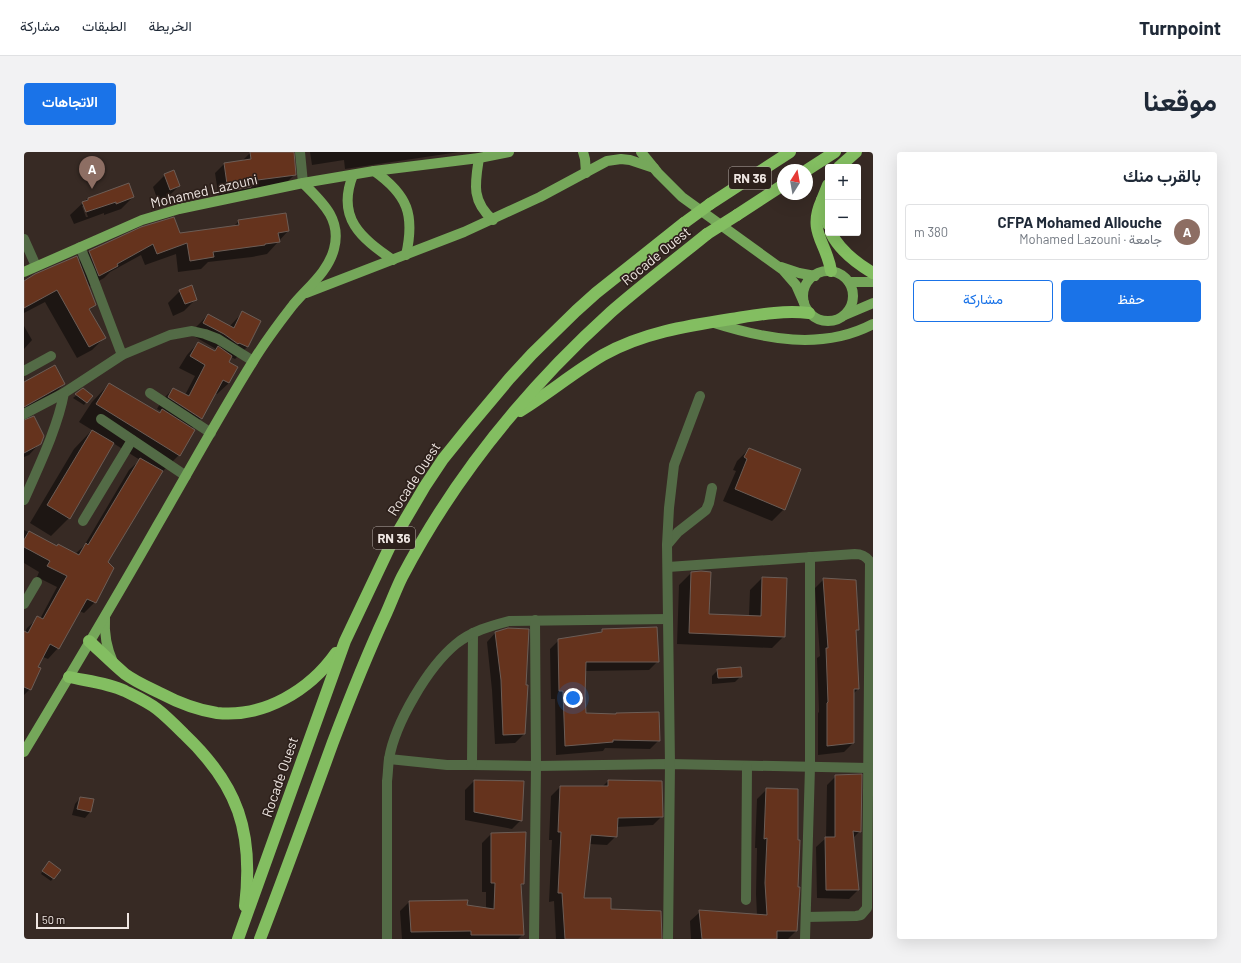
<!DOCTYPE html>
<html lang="ar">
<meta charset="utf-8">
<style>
body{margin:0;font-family:Barlow,Vazirmatn,sans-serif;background:#f2f2f3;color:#1f2937;direction:rtl}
.controls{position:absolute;right:12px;top:12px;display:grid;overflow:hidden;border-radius:4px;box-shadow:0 4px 16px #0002}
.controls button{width:36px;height:36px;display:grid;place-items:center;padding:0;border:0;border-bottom:1px solid #e0e1e3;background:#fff;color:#1f2937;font:20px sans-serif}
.compass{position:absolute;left:753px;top:12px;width:36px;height:36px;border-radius:50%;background:#fff;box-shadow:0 4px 16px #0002;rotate:11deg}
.scale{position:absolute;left:12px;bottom:10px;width:93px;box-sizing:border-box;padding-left:4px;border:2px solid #efe6e2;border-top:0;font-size:11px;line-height:14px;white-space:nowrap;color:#efe6e2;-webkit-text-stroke:3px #2d201b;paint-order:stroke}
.you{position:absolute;left:549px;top:546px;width:14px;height:14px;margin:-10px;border:3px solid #fff;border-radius:50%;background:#1a73e8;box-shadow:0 0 0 6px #1a73e833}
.badge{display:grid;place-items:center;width:26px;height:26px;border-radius:50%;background:#1a73e8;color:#fff;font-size:13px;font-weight:700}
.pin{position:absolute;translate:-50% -33px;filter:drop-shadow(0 1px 2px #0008)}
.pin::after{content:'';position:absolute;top:21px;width:14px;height:12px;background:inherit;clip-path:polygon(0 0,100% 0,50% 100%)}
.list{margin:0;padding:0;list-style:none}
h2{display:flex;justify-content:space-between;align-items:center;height:52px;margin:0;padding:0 16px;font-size:17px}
h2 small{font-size:13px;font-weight:400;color:#747a83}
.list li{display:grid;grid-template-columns:26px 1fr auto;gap:12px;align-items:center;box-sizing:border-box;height:56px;margin:0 8px 8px;padding:0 8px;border:1px solid #e0e1e3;border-radius:4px}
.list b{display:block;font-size:15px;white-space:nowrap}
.list p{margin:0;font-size:13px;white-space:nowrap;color:#747a83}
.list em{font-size:13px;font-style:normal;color:#747a83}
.actions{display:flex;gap:8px;padding:12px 16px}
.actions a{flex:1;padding:9px 0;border:1px solid #1a73e8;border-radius:4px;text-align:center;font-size:14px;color:#1a73e8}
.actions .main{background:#1a73e8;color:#fff}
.map{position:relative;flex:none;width:849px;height:787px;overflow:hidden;direction:ltr;border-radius:4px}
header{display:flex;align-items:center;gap:24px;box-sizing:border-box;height:56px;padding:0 20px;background:#fff;border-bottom:1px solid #e0e1e3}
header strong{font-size:19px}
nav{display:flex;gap:22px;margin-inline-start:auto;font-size:14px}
.intro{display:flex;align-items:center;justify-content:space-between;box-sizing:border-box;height:96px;padding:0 24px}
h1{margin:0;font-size:28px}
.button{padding:10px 18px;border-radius:4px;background:#1a73e8;color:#fff;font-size:14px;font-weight:700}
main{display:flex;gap:24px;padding:0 24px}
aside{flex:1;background:#fff;border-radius:4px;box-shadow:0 4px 16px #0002}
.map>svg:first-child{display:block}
</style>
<header>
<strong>Turnpoint</strong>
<nav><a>الخريطة</a><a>الطبقات</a><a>مشاركة</a></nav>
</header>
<div class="intro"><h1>موقعنا</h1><a class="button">الاتجاهات</a></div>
<main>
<aside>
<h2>بالقرب منك<small></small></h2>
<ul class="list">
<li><span class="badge" style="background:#8d6e63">A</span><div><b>CFPA Mohamed Allouche</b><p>جامعة · Mohamed Lazouni</p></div><em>380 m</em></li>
</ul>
<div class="actions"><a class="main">حفظ</a><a>مشاركة</a></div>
</aside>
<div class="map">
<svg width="849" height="787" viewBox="0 0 849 787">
<rect width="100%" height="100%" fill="#372a24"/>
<g fill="#0007" fill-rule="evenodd">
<polygon points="230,0 269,0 271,22 262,31 224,37 217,44 195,47 191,21 200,12 218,9 226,1"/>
<polygon points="286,0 435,0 321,17 320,8 288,13"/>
<polygon points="141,23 155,34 143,46 134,49 129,35"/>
<path d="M109,45L97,57L80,63V61L50,72L46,63L64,46ZM58,54H60L64,65H62Z"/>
<polygon points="262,62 264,79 243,102 228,105 184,110 177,117 154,120 152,102 121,113 117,103 86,120 80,126 64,135 71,153 65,158 80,186 68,198 53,206 21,150 0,161 0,130 54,110 65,99 118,76 156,82 209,75 215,69"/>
<polygon points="156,139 172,147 160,159 149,164 144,151"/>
<polygon points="219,160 236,170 223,195 211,207 207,205 204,210 205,231 193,242 191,241 177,266 167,277 155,303 137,321 83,410 71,450 60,461 55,459 34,496 24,507 19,505 13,515 6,537 0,543 0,482 3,476 14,466 16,467 33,435 13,425 15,420 0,411 0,378 33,395 51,402 60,394 105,318 116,308 89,291 45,366 27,384 6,371 50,297 68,278 55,270 68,250 85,232 134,262 137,259 133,257 138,248 149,237 161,243 171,224 155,216 163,203 174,191 190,199 192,197 168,183 172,175 184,163 205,175"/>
<polygon points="0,174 8,188 0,197"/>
<polygon points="0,231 40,232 29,243 0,259"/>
<polygon points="59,238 67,244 60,253 49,246"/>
<polygon points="0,269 16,291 5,303 0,305"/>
<polygon points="725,297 760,357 748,369 699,349 712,319 709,318 713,309"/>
<polygon points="667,421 684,463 725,464 726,438 738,426 760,484 748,496 653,492 655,433"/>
<polygon points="800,427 834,477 831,480 834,537 829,542 829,591 820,600 794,603 794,561 795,560 793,506 796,504 791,436"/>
<polygon points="579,478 634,509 625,518 561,519 560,544 561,562 635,588 626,597 581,596 579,599 532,603 531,547 527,547 526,497 535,488 575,482"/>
<polygon points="472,480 500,582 491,591 471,592 468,538 463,490"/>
<polygon points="694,518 717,524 711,530 688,532 688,524"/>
<polygon points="812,624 836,679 829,686 834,738 825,747 793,746 792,695 802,686 803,633"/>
<polygon points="450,629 497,668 488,677 441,668 441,638"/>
<polygon points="584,629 638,664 629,673 593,675 592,684 583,693 565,692 559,747 586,758 636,787 532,787 530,749 525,750 528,688 525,688 527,644 536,635 578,635"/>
<polygon points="743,637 772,779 764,787 667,787 666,769 676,760 733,763 732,742 733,696 731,696 733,647"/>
<polygon points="56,646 66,660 61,666 48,663 51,652"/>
<polygon points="501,681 499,732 496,735 499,782 494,787 378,787 376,759 385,750 442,754 462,756 462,740 458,740 458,691 467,682"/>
<polygon points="22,713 29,726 27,729 17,722"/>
</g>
<g fill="#65331d" stroke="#6c5d56">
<polygon points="226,0 270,0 272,23 226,29 227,35 204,39 200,11 227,7"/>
<polygon points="150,18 156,34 146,38 140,22"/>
<polygon points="105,31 110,45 92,52 92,50 62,60 58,50 64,48 64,46"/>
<polygon points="262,61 265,79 254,81 256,90 241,92 241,93 189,100 190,105 166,109 163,91 133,102 129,92 93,112 94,114 75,124 65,99 117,75 150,65 156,81 215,73 214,68"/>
<polygon points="53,104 72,153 65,157 82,186 65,195 33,138 0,156 0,129 11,122"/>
<polygon points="168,133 173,148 161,152 155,138"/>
<polygon points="218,159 237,169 224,195 215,191 214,192 200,182 179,171 184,162 210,176"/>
<polygon points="174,190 191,199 194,194 208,204 205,210 214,215 205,231 199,228 178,267 144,245 149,236 165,244 181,213 166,204"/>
<polygon points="31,213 41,232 0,255 0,230"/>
<polygon points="85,231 136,261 138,257 171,278 156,304 72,252"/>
<polygon points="59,236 69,244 63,251 51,242"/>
<polygon points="10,264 20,284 17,292 0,301 0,268"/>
<polygon points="68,278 90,291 46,367 23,353"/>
<polygon points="725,296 777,317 761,358 711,337 723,307 720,305"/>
<polygon points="116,306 139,319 84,410 90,416 72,451 63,447 35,497 26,492 14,515 17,516 7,538 0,535 0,479 4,481 13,464 19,467 43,424 23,414 26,409 0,395 0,388 5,379 33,394 34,392 55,403 62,391 64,393"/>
<polygon points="677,419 687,420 685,462 737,464 738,425 763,426 761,485 665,481 667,420"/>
<polygon points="799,426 832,428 835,478 832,478 835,537 830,537 830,591 803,594 803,551 804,550 802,496 804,496"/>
<polygon points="633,475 635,510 562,510 561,544 562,561 592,562 592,561 635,560 636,589 589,588 589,590 541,594 539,539 535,539 534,487 578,480 578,477"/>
<polygon points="484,476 505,477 502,533 504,533 501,582 479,583 477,528 471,480"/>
<polygon points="717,515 718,525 694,526 693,517"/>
<polygon points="838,622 837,680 829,679 835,738 802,738 801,685 811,685 811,623"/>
<polygon points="450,628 500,629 498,669 450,660"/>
<polygon points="584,628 638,629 639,665 594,666 593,685 567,683 560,746 587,746 587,757 637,759 638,787 541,787 538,741 534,741 537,680 534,680 536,634 584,634"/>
<polygon points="742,636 774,637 774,688 776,688 774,735 776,735 773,779 753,779 753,787 678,787 675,758 743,763 741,731 743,686 740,687"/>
<polygon points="56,645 70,647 67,660 53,657"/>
<polygon points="502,680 500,732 497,732 500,783 447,783 447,779 387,780 385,749 444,748 443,753 470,757 471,731 467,731 467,681"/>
<polygon points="25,709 37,718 30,727 18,719"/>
</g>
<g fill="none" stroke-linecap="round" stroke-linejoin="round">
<g stroke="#536b46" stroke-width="10">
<polyline points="276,0 279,31"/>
<polyline points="0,87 12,114"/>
<polyline points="56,95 67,121 98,203"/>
<polyline points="0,219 27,204"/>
<polyline points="126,241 187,281"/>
<polyline points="0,262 40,241 98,203 146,183 168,179 181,182 194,187 229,209"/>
<polyline points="77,267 162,324"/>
<path d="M0,348C14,316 34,275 40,241"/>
<polyline points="59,369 108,288"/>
<polyline points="643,393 654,380 682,358 685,351 688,336"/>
<path d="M644,415L831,402C838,402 842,404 846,410L843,756L837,763L832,764L782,765"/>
<polyline points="0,452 13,430"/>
<polyline points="365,607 423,613 448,613 512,614 646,612 845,616"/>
<polyline points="448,613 449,481"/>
<polyline points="722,748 723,614"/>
<path d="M363,787V629C364,622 364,614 365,607C371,571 404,515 432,492C448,479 466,474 485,469L644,467"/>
<polyline points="510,787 512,614 511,468"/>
<polyline points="644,787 646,612 643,393 645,356 650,313 676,244"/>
<polyline points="781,787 786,615 786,405"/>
</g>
<g stroke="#75a75a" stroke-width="10">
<polyline points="559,0 561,7 562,21"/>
<polyline points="617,0 634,21 658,45 759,118 772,133 780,151"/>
<path d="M455,6C451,31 447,49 469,68"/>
<path d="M350,19C384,43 391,63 382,103"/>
<path d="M329,23C312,66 337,86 369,108"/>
<polyline points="757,115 775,121 791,124"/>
<circle cx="804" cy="144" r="25"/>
<polyline points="0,120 118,68 155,57 279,31 350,19 455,6 485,0"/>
<polyline points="825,130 849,130"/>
<polyline points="282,141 440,80 516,45 583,9 597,7 606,8 630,16"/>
<polyline points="821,163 849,151"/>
<path d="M687,170C740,187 798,199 849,172"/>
<path d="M81,465C80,481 82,495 89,510"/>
<path d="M0,600C45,525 90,450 133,374C165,319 195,264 228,211C240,191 255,171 269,153C284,135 304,120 310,97C318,67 298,50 279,31"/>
</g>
<g stroke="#83be61" stroke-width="12">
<polyline points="815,15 832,0"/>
<polyline points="783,18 811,0"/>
<polyline points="804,33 798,48 804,72"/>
<path d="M798,48C783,80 803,91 807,119"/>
<polyline points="686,52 766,0"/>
<polyline points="713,63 759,33"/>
<path d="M807,81C816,99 832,111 849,121"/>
<path d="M496,259C524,242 550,220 579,203C618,181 662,174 707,167C733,163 758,158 785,161"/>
<path d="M65,489C77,500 89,512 101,522C112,530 124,535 136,541C153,550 173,558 193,561C240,566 286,538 312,501"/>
<path d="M45,525C63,529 84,531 101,539C111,544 124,550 133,557C142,564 151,573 160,582C214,633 230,680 221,754"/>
<polyline points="214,787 321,489 368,390 401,334 419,307 444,276 485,227 508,202 552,159 572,141 660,71"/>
<path d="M236,787C261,722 285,656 309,590C325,548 342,505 361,464C367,451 372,437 378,425C431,324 503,236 587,160C618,133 651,108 683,82"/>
</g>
<g stroke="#83be61" stroke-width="12">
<polyline points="660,71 686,52"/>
<polyline points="683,82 713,63"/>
</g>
</g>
<g text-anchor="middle" stroke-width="3.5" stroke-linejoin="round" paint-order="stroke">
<g fill="#2d201b" stroke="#b5aba6" stroke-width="1">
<rect x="705" y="15" width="42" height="22" rx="3"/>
<rect x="349" y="375" width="42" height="22" rx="3"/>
</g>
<g font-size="13" font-weight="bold" fill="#efe6e2">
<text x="726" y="31">RN 36</text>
<text x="370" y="391">RN 36</text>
</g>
<g font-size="14" fill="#efe6e2" stroke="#2d201b">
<text transform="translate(180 39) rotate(-13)" y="5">Mohamed Lazouni</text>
<text transform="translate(632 104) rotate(-39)" y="5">Rocade Ouest</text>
<text transform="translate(390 327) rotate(-57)" y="5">Rocade Ouest</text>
<text transform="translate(256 625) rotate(-71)" y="5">Rocade Ouest</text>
</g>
</g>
</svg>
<div class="controls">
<button>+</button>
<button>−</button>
</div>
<svg class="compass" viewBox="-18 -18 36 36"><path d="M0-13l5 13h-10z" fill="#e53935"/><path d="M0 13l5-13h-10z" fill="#747a83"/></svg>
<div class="scale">50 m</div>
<div class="you"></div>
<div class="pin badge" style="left:68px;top:37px;background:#8d6e63">A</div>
</div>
</main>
